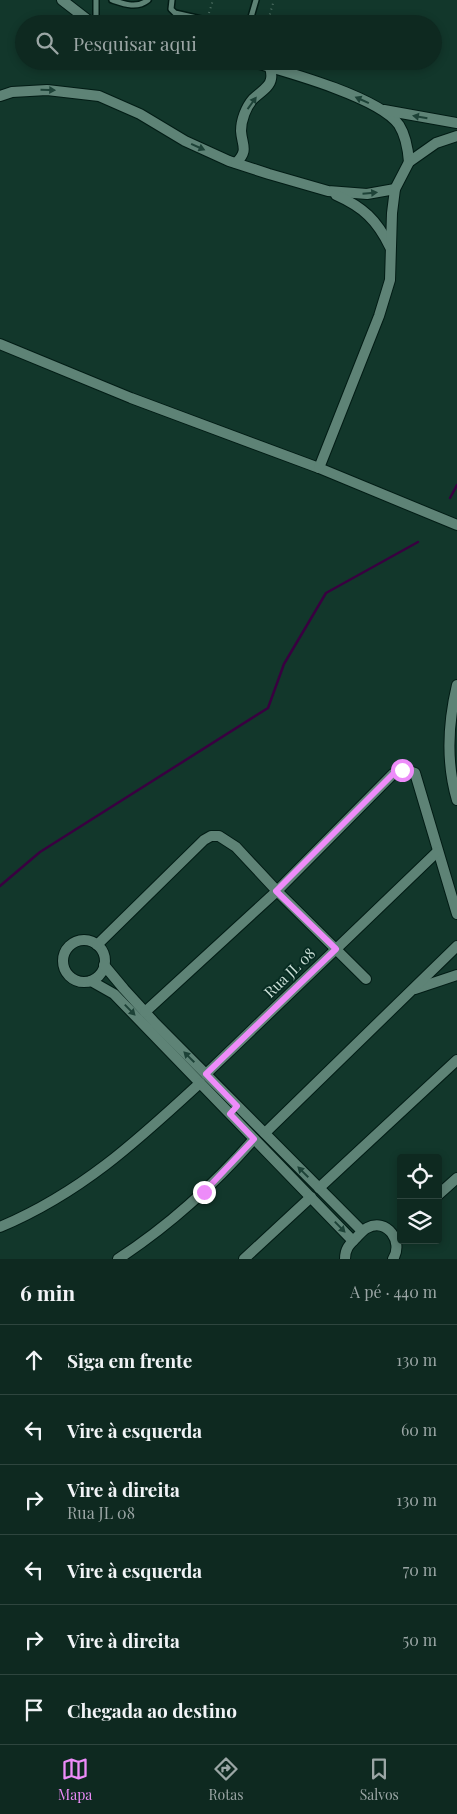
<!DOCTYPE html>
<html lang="pt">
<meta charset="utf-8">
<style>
body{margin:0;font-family:"Playfair Display",serif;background:#173129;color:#f1f3f6}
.controls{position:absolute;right:15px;bottom:15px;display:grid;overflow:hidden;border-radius:5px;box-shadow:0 2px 8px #0003}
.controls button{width:45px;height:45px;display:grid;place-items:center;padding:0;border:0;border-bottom:1px solid #2e453e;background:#0e2920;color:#f1f3f6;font:25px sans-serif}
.stop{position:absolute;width:15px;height:15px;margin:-11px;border:4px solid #ed8cf9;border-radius:50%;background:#fff}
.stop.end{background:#ed8cf9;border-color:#fff;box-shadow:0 1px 5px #0008}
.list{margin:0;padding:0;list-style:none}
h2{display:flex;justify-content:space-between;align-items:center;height:65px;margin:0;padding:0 20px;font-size:21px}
h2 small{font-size:16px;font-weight:400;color:#9ba6a5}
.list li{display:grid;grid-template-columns:32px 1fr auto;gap:15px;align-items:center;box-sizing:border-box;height:70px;padding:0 20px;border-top:1px solid #2e453e}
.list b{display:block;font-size:19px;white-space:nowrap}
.list p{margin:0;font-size:16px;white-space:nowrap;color:#9ba6a5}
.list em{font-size:16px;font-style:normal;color:#9ba6a5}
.icon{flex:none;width:28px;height:28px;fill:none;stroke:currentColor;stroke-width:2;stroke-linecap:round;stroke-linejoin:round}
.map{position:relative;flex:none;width:457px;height:1259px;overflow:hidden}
.search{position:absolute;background:#0e2920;box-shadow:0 2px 8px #0003;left:15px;right:15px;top:15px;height:55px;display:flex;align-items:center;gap:12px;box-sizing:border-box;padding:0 18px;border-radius:28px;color:#9ba6a5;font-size:19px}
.sheet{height:485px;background:#0e2920}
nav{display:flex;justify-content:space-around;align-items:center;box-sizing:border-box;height:70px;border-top:1px solid #2e453e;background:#0e2920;font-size:14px;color:#9ba6a5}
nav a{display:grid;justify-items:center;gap:2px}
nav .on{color:#ed8cf9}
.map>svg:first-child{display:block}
</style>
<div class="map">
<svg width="457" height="1259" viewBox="0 0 457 1259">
<rect width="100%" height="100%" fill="#12372b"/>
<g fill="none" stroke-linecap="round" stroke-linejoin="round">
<g stroke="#390040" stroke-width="2.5">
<polyline points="450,498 457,485"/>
<polyline points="0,886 40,852 268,708 284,664 326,593 418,542"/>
</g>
<defs>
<g id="lane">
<polyline points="96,0 96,24"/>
<path d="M112,0C124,4 137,9 148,0"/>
<polyline points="172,0 171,9 175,13 223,24"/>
<polyline points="249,24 256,0"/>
</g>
<g id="street">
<polyline points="62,0 93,24"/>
<path d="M249,61C284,71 380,97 399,125C406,136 408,149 409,162"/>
<polyline points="0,96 12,92 47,90 99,96 140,114 185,141 229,161 269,174 328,191 367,194 395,189"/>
<polyline points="384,110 457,123"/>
<path d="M236,163C249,150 242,146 241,131C241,120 246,107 253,99C259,93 270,87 271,79C272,75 271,71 270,67"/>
<path d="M336,195C363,207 377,220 390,247"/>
<polyline points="0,344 131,398 319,468 457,525"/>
<polyline points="319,468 379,316 390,280 392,213 395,189 409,162 436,143 457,136"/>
<path d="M457,685C448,723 446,763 457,800"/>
<circle cx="84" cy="961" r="21"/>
<polyline points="97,945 204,840 211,836 219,836 236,847 277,891 366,979"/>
<polyline points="104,965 124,989 155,1023 362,1231"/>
<polyline points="91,981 114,994 353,1241"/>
<polyline points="415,989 457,975"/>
<path d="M145,1012L277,891L393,774C401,771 407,769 415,773L457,914"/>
<polyline points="206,1074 437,852"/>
<polyline points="265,1133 457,946"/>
<polyline points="319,1188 457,1060"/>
<polyline points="438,1195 457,1178"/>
<path d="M0,1227C81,1193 137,1141 200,1083"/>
<path d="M118,1259C170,1225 214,1185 254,1139"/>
<polyline points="244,1259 311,1197"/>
<path d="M345,1259C345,1249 349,1245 355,1239C359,1235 363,1230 367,1228C387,1217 404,1242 393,1259"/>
</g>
</defs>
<use href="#lane" stroke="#021c15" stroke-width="8"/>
<use href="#street" stroke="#021c15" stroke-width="12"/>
<g stroke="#507065" stroke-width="2" stroke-dasharray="1 4" stroke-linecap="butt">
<polyline points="209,13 213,0"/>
<polyline points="267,24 274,0"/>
</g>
<use href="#lane" stroke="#5e8376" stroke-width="5"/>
<use href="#street" stroke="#5e8376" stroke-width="10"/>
</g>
<defs><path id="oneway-solid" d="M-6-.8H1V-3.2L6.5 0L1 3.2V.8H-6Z" transform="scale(1.25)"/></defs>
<g fill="#1d4237">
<use href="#oneway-solid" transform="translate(48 90) rotate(2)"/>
<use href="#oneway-solid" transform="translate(362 100) rotate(-156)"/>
<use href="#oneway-solid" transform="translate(252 103) rotate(-54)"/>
<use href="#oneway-solid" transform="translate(420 117) rotate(-170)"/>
<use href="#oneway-solid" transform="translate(198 147) rotate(24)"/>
<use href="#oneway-solid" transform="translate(370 193) rotate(-5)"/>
<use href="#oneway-solid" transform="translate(130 1010) rotate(46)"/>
<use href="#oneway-solid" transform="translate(189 1057) rotate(-135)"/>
<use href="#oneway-solid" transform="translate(303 1172) rotate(-135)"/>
<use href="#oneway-solid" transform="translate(340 1227) rotate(46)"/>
</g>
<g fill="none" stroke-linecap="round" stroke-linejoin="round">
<polyline stroke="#ed8cf9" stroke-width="6" points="204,1192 254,1139 230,1114 237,1106 206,1074 336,949 276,891 393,774 402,770"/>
</g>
<g text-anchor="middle" stroke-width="4" stroke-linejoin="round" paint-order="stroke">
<g font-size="15" fill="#cde1d9" stroke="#072c22">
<text transform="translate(290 973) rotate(-44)" y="5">Rua JL 08</text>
</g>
</g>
</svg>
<div class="controls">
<button><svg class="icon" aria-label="locate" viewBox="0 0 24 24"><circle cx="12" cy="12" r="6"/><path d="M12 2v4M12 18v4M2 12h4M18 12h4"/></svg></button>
<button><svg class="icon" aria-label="layers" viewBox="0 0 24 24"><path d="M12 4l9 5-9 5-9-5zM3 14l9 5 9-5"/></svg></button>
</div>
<div class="stop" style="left:402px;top:770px"></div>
<div class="stop end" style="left:204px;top:1192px"></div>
<div class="search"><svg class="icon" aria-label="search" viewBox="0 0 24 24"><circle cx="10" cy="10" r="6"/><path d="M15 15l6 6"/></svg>Pesquisar aqui</div>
</div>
<section class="sheet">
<h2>6 min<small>A pé · 440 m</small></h2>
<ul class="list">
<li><svg class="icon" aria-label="ahead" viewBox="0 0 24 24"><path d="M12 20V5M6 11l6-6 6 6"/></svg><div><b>Siga em frente</b></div><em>130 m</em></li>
<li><svg class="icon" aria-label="left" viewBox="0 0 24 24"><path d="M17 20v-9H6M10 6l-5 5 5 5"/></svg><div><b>Vire à esquerda</b></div><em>60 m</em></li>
<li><svg class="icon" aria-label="right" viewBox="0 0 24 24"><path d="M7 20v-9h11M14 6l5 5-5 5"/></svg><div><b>Vire à direita</b><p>Rua JL 08</p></div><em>130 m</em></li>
<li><svg class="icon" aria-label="left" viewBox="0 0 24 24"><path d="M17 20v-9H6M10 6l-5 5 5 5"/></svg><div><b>Vire à esquerda</b></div><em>70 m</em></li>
<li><svg class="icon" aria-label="right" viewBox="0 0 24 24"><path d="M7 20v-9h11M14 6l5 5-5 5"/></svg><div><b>Vire à direita</b></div><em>50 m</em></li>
<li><svg class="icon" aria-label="arrive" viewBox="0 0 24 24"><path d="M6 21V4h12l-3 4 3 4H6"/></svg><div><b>Chegada ao destino</b></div></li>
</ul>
</section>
<nav>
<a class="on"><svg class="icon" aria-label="map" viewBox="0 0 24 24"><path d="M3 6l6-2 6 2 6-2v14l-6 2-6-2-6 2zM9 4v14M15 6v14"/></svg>Mapa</a>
<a><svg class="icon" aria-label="directions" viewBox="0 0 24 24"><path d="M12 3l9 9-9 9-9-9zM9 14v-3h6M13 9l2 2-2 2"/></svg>Rotas</a>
<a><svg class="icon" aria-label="saved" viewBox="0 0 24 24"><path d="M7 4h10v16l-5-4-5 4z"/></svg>Salvos</a>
</nav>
